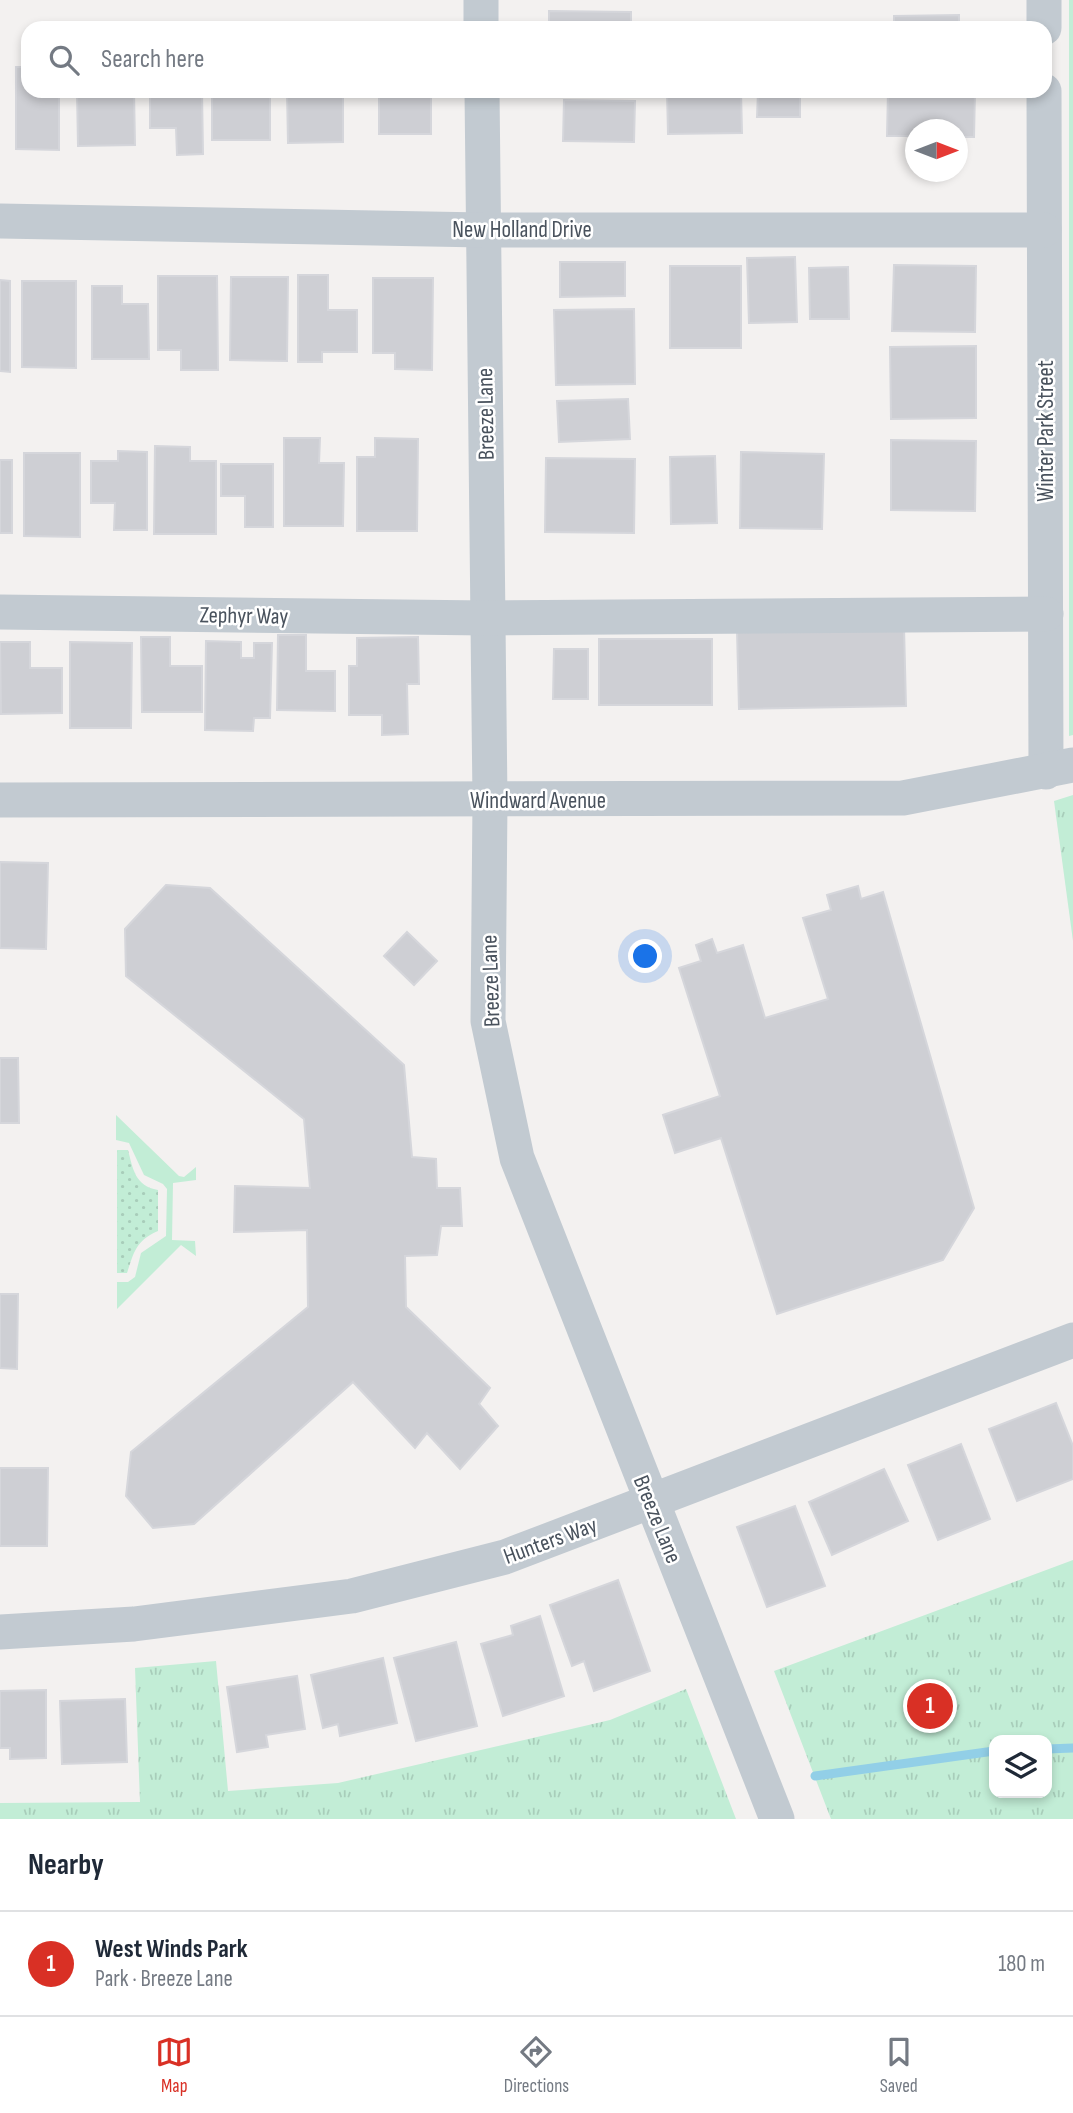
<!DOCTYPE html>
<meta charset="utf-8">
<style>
body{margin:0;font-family:"Sofia Sans Condensed",sans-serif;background:#f6f6f7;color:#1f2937}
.controls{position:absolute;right:21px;bottom:21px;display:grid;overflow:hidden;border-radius:14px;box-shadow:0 4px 10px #0003}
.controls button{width:63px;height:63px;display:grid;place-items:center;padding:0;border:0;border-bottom:2px solid #e0e1e3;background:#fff;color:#1f2937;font:35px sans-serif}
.compass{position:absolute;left:905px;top:119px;width:63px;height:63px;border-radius:50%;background:#fff;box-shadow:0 4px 10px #0003;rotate:90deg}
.you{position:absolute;left:646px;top:957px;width:24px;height:24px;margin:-18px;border:5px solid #fff;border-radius:50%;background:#1a73e8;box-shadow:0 0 0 10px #1a73e833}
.badge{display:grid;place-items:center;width:46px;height:46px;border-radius:50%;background:#d93025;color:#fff;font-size:23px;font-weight:700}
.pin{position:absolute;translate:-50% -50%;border:4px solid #fff;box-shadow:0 2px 7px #0006}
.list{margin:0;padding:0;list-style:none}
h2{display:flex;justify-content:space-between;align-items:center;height:91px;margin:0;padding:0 28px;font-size:30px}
h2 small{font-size:23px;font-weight:400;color:#747a83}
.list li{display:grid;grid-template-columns:46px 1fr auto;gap:21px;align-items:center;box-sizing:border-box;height:105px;padding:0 28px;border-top:2px solid #e0e1e3}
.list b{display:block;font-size:26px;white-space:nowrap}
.list p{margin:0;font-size:23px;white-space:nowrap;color:#747a83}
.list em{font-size:23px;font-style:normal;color:#747a83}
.icon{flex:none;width:38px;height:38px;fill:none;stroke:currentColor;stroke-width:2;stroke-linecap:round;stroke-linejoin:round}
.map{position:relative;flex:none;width:1073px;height:1819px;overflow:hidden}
.search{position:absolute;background:#fff;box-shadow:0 4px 10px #0003;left:21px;right:21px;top:21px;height:77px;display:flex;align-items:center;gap:18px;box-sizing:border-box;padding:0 24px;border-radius:21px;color:#747a83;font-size:26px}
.sheet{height:196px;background:#fff}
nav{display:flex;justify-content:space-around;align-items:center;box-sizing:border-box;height:98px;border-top:2px solid #e0e1e3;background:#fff;font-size:19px;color:#747a83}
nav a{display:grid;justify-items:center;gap:4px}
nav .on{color:#d93025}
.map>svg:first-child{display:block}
</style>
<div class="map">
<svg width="1073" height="1819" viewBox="0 0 1073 1819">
<defs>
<pattern id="grass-dots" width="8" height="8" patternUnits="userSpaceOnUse" patternTransform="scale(1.75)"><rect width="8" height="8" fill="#c2edd6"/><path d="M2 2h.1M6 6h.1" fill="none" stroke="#a8cdba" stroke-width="1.8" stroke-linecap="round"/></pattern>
<pattern id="park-tufts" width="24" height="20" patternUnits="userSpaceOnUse" patternTransform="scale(1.75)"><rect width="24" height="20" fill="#c2edd6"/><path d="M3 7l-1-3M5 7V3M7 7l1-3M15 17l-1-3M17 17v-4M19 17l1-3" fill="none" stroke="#a8cdba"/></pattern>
</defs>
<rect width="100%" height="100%" fill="#f3f1f0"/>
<path fill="url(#grass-dots)" d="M117,1150H128C133,1169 135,1186 158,1190V1231C135,1241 134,1253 127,1273H117Z"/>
<g fill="url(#park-tufts)" fill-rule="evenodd">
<polygon points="1069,0 1073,0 1073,735 1069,736"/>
<polygon points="1073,795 1073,941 1054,801"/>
<path d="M1073,1560V1819H831L774,1671ZM1047,1740V1793H994V1740Z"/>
<polygon points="216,1661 228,1791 338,1783 610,1720 686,1689 736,1819 0,1819 0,1803 140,1802 135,1668"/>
</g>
<polygon fill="#c2edd6" points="116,1115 179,1176 184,1177 196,1167 196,1180 173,1183 172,1240 195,1241 196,1256 181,1245 117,1309 117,1282 128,1282 135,1277 141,1253 166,1236 167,1189 163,1184 144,1175 129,1143 116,1140"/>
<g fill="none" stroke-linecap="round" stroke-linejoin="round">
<g stroke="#92cfe7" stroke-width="9">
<polyline points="1047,1749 1073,1748"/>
<polyline points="815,1776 994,1751"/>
</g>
</g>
<g fill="#cecfd4" stroke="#d5d6db" stroke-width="2">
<polygon points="549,11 631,12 631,28 549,28"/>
<polygon points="959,15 959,28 894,28 894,16"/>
<polygon points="16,67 28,67 28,91 59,91 59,150 16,149"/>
<polygon points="77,91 134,91 135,145 78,146"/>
<polygon points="150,91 202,91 203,154 177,155 176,128 150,128"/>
<rect x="212" y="91" width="58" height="49"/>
<polygon points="287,91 343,91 343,142 288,143"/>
<rect x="379" y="91" width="52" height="43"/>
<polygon points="667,91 741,91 742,133 668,134"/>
<polygon points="758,91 800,91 800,117 757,117"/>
<polygon points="888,91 975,91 974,137 958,137 958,130 916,130 916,136 887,136"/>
<polygon points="564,100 635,101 634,142 563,141"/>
<polygon points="795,257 797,322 749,323 747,258"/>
<polygon points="560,262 625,262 625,296 560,297"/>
<polygon points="894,265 976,266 975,332 892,331"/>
<rect x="670" y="266" width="71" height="82"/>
<polygon points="848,267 849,319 810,319 809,268"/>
<polygon points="298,275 328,275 328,310 357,310 357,352 322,352 322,362 298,362"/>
<polygon points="158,276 217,276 218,370 181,370 181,350 158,350"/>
<polygon points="231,277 288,277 287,361 230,360"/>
<polygon points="373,278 433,278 432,370 395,369 395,353 373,353"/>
<polygon points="0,280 10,281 10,372 0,371"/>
<polygon points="22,281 76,281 76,368 22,367"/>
<polygon points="92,286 122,286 122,304 148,304 149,359 92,359"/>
<polygon points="634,309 635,384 556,385 554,310"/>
<polygon points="976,346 976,418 891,419 890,347"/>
<polygon points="628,399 630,439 559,442 557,401"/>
<polygon points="284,438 320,438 319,463 344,463 343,526 284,526"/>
<polygon points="375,438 418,439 417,531 357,531 357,457 375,457"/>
<polygon points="891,440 976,441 975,511 891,510"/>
<polygon points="155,446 190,447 190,461 216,461 216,534 154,534"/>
<polygon points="118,451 147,452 147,530 114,530 115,503 91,503 91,461 118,461"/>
<polygon points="741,452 824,454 822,529 740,528"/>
<polygon points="24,453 80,453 80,537 24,536"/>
<polygon points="715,456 717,523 671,524 670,457"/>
<polygon points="546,458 635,459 634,533 545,532"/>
<rect x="0" y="460" width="12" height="73"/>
<polygon points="221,464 273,464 273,527 245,527 245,496 221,496"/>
<polygon points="904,627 906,706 739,709 737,630"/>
<polygon points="278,635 306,635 306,671 335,671 335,711 277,710"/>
<polygon points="141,637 170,637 170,666 202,666 202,712 142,712"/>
<polygon points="418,637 419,684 407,684 408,734 382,735 382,715 349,715 349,666 357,666 357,638"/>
<rect x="599" y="639" width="113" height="66"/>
<polygon points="206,641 241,642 241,658 254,658 254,643 272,643 270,718 254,718 253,731 205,730"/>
<polygon points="0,642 30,642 30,668 62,668 62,713 1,714"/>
<polygon points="70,642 132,643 131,728 70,728"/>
<polygon points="554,649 588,649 588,699 553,699"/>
<polygon points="0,862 48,863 46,949 0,948"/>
<polygon points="166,885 210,888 404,1065 412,1157 436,1159 437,1188 460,1188 462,1226 441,1226 437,1255 405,1256 406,1307 490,1388 479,1404 498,1426 460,1469 427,1433 415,1448 353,1382 194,1524 153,1528 126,1496 131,1452 308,1307 307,1230 234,1232 235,1186 310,1188 304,1119 126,976 125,929"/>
<polygon points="858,886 861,899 883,892 974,1208 943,1260 777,1314 721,1138 675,1153 663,1115 720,1096 679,968 701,961 696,945 712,939 717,953 743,945 765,1018 828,999 803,918 831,910 827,895"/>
<polygon points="407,932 437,961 414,985 384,956"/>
<polygon points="0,1058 18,1058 19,1123 0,1123"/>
<polygon points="0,1294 18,1294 17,1369 0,1368"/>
<polygon points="1056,1403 1073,1446 1073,1479 1017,1501 989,1429"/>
<polygon points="961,1444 990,1519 938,1540 908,1465"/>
<polygon points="0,1468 48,1468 47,1546 0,1546"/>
<polygon points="884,1469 908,1521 832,1555 809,1502"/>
<polygon points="795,1506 825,1586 767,1607 737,1527"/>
<polygon points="618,1580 650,1671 594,1691 584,1661 572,1666 550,1605"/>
<polygon points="540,1616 564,1696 503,1716 481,1644 513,1635 511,1626"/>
<polygon points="456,1642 477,1726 416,1741 394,1658"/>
<polygon points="383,1658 397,1723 340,1736 338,1724 323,1728 311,1675"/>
<polygon points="297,1676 305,1729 266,1735 268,1747 237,1752 227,1687"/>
<polygon points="46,1690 46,1758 10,1759 10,1748 0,1748 0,1691"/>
<polygon points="125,1699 127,1762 62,1764 60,1701"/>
</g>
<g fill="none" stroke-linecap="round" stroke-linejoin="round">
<g stroke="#c2cad1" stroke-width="35">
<polyline points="481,0 481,28"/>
<polyline points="1044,0 1044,28"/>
<polyline points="482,91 490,801 488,1021 517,1158 777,1819"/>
<polyline points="1044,91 1046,772"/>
<polyline points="0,221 483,230 1044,230"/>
<polyline points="0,612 487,618 1046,614"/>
<polyline points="0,800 903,798 1073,765"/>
<polyline points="0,1632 134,1624 352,1596 505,1557 1073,1340"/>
</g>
</g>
<g text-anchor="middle" stroke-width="5" stroke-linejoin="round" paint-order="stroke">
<g font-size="23" fill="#49525d" stroke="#fff">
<text x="522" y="237">New Holland Drive</text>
<text transform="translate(485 414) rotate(-91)" y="8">Breeze Lane</text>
<text transform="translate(1045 431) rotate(-90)" y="8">Winter Park Street</text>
<text transform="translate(244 615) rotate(1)" y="8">Zephyr Way</text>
<text x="538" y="808">Windward Avenue</text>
<text transform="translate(490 981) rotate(-92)" y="8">Breeze Lane</text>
<text transform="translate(658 1519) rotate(68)" y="8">Breeze Lane</text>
<text transform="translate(550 1540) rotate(-20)" y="8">Hunters Way</text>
</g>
</g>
</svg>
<div class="controls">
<button><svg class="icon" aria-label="layers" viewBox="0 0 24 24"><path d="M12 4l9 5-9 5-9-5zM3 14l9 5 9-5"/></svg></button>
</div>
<svg class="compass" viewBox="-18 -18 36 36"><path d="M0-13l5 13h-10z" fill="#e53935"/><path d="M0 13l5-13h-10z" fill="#747a83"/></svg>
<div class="you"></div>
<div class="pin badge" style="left:930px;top:1706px">1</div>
<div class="search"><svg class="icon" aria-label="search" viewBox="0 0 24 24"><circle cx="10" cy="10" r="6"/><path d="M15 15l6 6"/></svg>Search here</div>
</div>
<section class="sheet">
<h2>Nearby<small></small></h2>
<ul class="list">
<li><span class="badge">1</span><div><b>West Winds Park</b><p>Park · Breeze Lane</p></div><em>180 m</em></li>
</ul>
</section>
<nav>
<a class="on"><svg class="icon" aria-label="map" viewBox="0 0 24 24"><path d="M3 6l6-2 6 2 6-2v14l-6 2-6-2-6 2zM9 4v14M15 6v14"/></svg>Map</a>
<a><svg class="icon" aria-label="directions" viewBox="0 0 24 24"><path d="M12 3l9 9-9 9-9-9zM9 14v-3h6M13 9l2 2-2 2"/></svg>Directions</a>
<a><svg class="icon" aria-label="saved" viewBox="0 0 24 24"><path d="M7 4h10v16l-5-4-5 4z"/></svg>Saved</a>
</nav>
